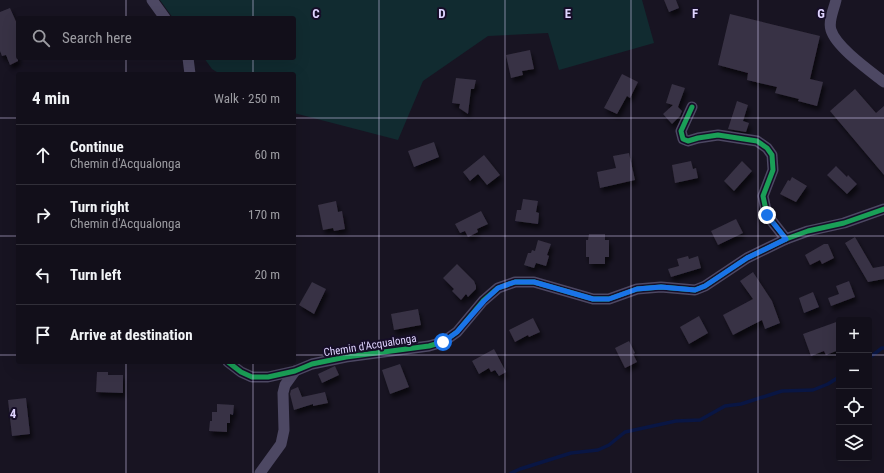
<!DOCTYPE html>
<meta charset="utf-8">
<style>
body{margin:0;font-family:"Roboto Condensed",sans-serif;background:#1b1823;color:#f1f3f6}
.controls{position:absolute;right:12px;bottom:12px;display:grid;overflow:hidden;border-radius:4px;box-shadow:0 4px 16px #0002}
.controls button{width:36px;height:36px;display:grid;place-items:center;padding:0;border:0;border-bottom:1px solid #312f39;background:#120f1a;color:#f1f3f6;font:20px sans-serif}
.stop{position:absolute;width:12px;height:12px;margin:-9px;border:3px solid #1a73e8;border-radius:50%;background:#fff}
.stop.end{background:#1a73e8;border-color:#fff;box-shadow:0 1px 4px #0008}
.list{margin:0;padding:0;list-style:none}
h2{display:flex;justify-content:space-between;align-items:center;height:52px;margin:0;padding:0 16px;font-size:17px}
h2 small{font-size:13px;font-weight:400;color:#9c9ca2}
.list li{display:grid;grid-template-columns:26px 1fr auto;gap:12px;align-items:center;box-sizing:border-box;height:60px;padding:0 16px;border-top:1px solid #312f39}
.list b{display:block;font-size:15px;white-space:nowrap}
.list p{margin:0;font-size:13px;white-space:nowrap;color:#9c9ca2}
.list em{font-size:13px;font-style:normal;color:#9c9ca2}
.icon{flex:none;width:22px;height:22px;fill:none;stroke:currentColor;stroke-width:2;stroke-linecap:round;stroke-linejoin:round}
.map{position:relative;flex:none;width:884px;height:473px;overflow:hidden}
.search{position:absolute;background:#120f1a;box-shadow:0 4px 16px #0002;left:16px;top:16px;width:280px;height:44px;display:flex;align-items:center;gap:10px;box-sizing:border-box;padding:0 14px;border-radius:4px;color:#9c9ca2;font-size:15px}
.panel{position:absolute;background:#120f1a;box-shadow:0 4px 16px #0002;left:16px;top:72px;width:280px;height:292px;border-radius:4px}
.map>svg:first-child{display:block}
</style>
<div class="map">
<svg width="884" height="473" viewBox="0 0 884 473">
<defs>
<filter id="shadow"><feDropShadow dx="2.5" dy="4.5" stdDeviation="2" flood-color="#0009"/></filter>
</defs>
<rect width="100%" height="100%" fill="#181422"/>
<polygon fill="#112b30" points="160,0 642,0 654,43 559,70 548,33 488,36 423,81 398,140 294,113 294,74 220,74 212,69 204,58 294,58 294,18 173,18"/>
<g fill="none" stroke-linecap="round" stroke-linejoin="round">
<g stroke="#091644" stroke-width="3.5">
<polyline points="869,358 882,348 884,348"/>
<polyline points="511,473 520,469 571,453 598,450 609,445 625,432 676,421 700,420 725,406 741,404 782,391 813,390 828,384 839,377"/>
</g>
</g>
<g fill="#383244" filter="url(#shadow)">
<polygon points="664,0 676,0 679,8 669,12"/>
<polygon points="10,8 18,26 18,61 10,65 6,55 2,56 0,51 0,12"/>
<polygon points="730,14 820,36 810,79 823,82 817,106 798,101 799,99 775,93 777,87 747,80 748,73 718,65"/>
<polygon points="530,50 534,69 522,71 523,75 511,78 506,55"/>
<polygon points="622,74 638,82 630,98 627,96 617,114 604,108"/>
<polygon points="456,78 476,80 474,89 471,89 468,114 459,108 460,104 452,103"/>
<polygon points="672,84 685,88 678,107 682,111 680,116 672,124 663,114 673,105 666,103"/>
<polygon points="855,89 876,113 884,106 884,175 830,111"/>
<polygon points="737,101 748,105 743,121 749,123 746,132 728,129"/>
<polygon points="434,142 439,157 414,167 408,151"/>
<polygon points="629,153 635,180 600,188 597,172 616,168 613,156"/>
<polygon points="484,155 500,175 487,185 478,174 470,181 463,172"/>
<polygon points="691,161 693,169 696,168 698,178 675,183 672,165"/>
<polygon points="742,161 752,171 734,191 724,181"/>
<polygon points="836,166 847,177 848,175 857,184 847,194 827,175"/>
<polygon points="792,177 807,186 796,202 780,194 788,180 790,181"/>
<polygon points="523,199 538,201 536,212 539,213 538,224 515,221 517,210 521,210"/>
<polygon points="336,201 338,212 342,211 345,229 334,231 333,228 323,230 318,205"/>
<polygon points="481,211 488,224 477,229 478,232 468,237 465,231 460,233 455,224"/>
<polygon points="736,219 743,233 718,245 711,231"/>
<polygon points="589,234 605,234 605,240 609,240 609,257 605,257 605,264 589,264 589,257 586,257 586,240 588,240"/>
<polygon points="855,237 873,268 884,266 884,279 868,282 845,243"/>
<polygon points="538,240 551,244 547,255 549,256 546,266 536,263 534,268 524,265 528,253 531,253 532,250 535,251"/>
<polygon points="824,244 828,244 834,258 822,264 820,260 810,265 805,255"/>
<polygon points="688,256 689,259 698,256 701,268 671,277 668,269 679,266 677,259"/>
<polygon points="457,264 474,281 476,286 476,289 468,297 466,294 461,300 452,291 454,289 443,278"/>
<polygon points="753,272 772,301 780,323 765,329 762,320 733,335 723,315 753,299 740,281"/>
<polygon points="849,281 855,297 831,306 828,298 839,294 836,286"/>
<polygon points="312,282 326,289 314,314 299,305"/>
<polygon points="813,292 819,307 804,313 799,298"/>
<polygon points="418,309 421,325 394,330 391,314"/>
<polygon points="699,316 708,333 689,344 680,327"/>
<polygon points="533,318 540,332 529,337 528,335 515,342 509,330"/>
<polygon points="839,321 839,350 826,355 824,351 811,356 803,334"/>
<polygon points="629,341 635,353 633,354 637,362 625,368 615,348"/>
<polygon points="494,349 506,372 499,376 495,370 491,372 489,368 479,374 472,361"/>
<polygon points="400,364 409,387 390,394 382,370"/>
<polygon points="335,366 339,375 322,383 318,374"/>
<polygon points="97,372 108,372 108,375 123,375 123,393 96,392"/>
<polygon points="298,387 302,397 325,392 328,403 313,406 313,404 294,410 290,394 291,390"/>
<polygon points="26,398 30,434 12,436 8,400"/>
<polygon points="217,404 234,405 233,415 230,414 230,423 227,423 227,432 209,431 210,421 212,421 212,412 217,412"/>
</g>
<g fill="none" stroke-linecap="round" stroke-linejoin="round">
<g stroke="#4d4863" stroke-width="11">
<polyline points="152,0 165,18"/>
<path d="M836,0C834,9 828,21 831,30C836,47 870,71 884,82"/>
<polyline points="188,58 190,74"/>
<polyline points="692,107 681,131 683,139 688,141 698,138 718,135 757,141 767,148 772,155 773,170 763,196 767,215 786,239"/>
<polyline points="228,362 241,372 252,377 268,377 295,371 312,364 346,357 429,346 443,342 457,332 483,301 498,288 515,282 534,282 593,299 609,299 637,289 661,287 695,290 705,286 747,258 786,239 808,231 844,223 884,209"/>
<polyline points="260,473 281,444 284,430 283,393 285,385 295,371"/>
</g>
<defs>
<g id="cycleway">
<polyline points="692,107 681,131 683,139 688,141 698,138 718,135 757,141 767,148 772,155 773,170 763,196 767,215 786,239"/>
<polyline points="228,362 241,372 252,377 268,377 295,371 312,364 346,357 429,346 443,342 457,332 483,301 498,288 515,282 534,282 593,299 609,299 637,289 661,287 695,290 705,286 747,258 786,239 808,231 844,223 884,209"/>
</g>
</defs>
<use href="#cycleway" stroke="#160e28" stroke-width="8"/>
<use href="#cycleway" stroke="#1a9f57" stroke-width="5"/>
</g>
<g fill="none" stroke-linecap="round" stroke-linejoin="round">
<polyline stroke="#1a73e8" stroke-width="5" points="443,342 457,332 484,301 498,288 515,282 534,282 593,299 609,299 637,289 661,287 695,290 705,286 747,258 786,239 767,215"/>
</g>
<path fill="none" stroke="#dfd4ff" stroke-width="1" stroke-opacity="0.55" d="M126,0V18M253,0V18M379,0V473M505,0V473M631,0V473M758,0V473M126,58V74M253,58V74M0,118H18M294,118H884M0,236H18M294,236H884M0,355H18M294,355H839M869,355H884M126,362V473M253,362V473"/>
<g text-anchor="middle" stroke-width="4" stroke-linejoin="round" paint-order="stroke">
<g font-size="11" fill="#dfd4ff" stroke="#160e28">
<text transform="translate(370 345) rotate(-9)" y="4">Chemin d'Acqualonga</text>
</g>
</g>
<g font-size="13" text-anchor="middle" font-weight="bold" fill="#dfd4ff" stroke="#160e28" stroke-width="4" stroke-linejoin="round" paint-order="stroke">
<text x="316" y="18">C</text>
<text x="442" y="18">D</text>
<text x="568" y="18">E</text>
<text x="695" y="18">F</text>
<text x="821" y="18">G</text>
<text x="13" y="418">4</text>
</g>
</svg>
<div class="controls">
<button>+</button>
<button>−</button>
<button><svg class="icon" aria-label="locate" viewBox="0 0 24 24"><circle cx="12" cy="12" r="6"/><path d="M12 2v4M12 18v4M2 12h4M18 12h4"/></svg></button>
<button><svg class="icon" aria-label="layers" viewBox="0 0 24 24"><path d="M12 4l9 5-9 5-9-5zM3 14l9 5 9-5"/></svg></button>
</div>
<div class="stop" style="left:443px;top:342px"></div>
<div class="stop end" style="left:767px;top:215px"></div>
<div class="search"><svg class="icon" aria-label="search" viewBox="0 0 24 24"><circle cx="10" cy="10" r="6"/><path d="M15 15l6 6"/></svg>Search here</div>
<section class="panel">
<h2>4 min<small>Walk · 250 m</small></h2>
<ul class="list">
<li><svg class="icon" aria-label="ahead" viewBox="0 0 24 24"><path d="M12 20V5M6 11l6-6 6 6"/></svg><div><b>Continue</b><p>Chemin d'Acqualonga</p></div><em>60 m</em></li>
<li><svg class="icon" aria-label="right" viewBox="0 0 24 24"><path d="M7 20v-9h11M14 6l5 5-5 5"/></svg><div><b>Turn right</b><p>Chemin d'Acqualonga</p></div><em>170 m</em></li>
<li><svg class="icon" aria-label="left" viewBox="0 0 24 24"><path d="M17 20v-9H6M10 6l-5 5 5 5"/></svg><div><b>Turn left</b></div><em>20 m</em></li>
<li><svg class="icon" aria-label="arrive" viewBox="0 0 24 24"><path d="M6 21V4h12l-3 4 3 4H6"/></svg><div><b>Arrive at destination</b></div></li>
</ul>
</section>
</div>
